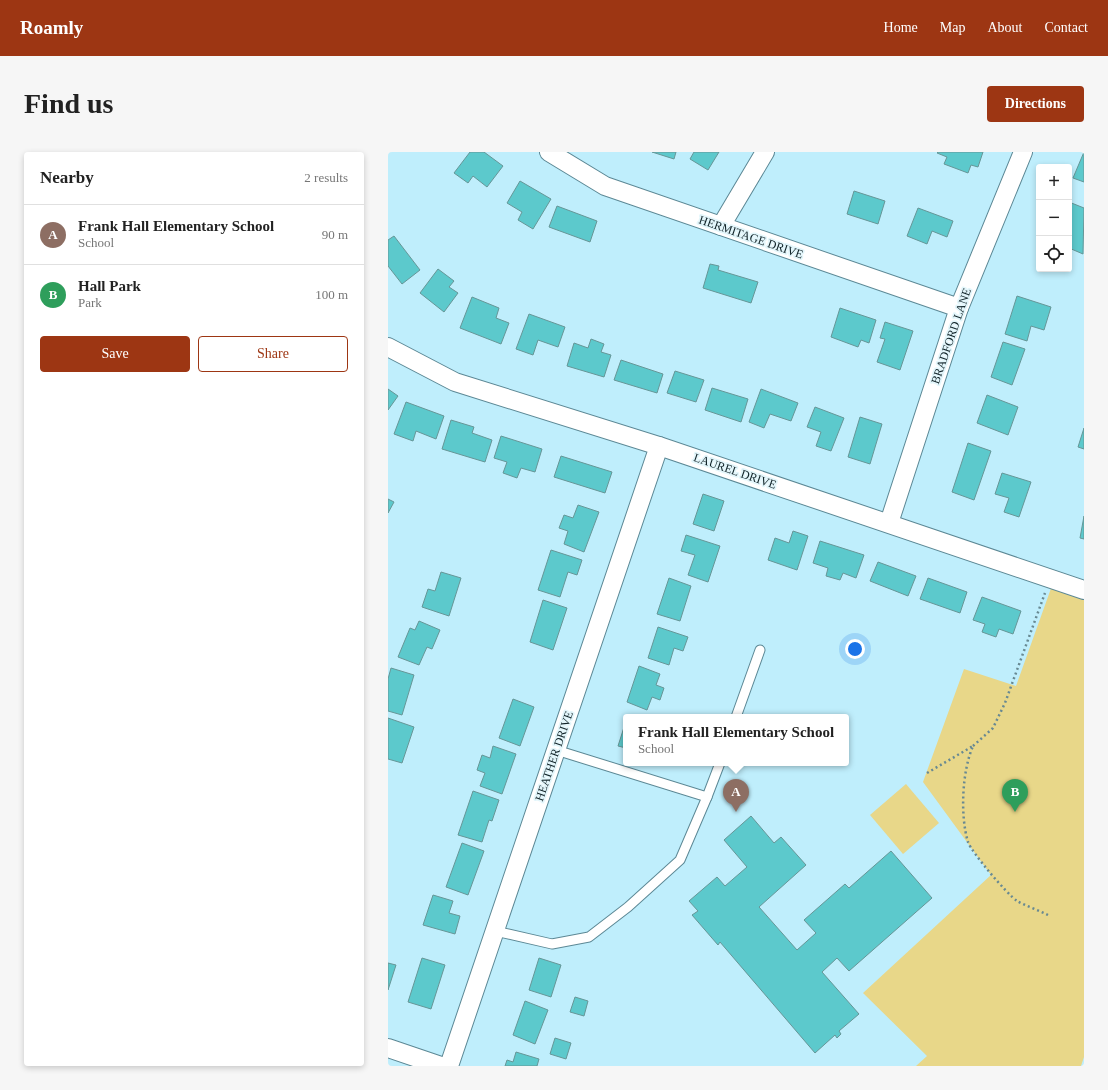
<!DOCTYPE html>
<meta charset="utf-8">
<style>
body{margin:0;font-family:Georgia,serif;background:#f6f6f6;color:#222}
.controls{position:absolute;right:12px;top:12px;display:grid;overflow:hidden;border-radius:4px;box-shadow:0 2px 6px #0003}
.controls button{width:36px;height:36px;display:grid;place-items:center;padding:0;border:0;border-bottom:1px solid #e0e0e0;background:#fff;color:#222;font:20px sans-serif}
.you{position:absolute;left:467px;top:497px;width:14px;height:14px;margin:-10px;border:3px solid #fff;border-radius:50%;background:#1a73e8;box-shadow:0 0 0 6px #1a73e833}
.badge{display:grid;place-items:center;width:26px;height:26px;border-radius:50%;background:#9d3613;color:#fff;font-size:13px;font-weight:700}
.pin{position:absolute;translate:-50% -33px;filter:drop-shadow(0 1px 2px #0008)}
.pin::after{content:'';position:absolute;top:21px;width:14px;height:12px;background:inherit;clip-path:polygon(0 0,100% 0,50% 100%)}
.popup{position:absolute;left:235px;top:562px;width:226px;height:52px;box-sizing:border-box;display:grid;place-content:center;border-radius:4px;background:#fff;filter:drop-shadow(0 1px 3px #0005);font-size:13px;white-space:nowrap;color:#767676}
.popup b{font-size:15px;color:#222}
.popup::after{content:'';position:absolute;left:50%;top:100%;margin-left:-8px;border:8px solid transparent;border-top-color:#fff}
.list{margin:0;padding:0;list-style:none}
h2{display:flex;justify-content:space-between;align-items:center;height:52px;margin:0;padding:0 16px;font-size:17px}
h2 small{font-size:13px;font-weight:400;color:#767676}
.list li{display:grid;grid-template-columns:26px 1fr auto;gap:12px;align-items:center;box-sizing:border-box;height:60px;padding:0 16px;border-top:1px solid #e0e0e0}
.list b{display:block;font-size:15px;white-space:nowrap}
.list p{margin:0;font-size:13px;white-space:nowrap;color:#767676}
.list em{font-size:13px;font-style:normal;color:#767676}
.actions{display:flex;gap:8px;padding:12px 16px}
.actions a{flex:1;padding:9px 0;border:1px solid #9d3613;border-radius:4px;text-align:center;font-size:14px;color:#9d3613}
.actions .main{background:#9d3613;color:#fff}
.icon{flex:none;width:22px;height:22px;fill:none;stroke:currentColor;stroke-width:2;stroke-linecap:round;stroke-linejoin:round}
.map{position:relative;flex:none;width:696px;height:914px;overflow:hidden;border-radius:4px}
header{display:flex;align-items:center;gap:24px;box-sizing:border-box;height:56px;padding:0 20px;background:#9d3613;color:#fff}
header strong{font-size:19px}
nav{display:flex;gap:22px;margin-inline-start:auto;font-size:14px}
.intro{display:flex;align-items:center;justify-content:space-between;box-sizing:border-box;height:96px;padding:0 24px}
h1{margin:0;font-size:28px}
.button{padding:10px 18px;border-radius:4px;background:#9d3613;color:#fff;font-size:14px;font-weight:700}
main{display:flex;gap:24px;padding:0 24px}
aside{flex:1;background:#fff;border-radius:4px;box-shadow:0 2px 6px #0003}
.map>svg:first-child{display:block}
</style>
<header>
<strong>Roamly</strong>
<nav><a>Home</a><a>Map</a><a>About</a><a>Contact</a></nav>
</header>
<div class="intro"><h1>Find us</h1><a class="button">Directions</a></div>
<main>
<aside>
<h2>Nearby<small>2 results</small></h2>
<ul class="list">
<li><span class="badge" style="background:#8d6e63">A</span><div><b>Frank Hall Elementary School</b><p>School</p></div><em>90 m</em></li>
<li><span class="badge" style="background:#2e9e5b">B</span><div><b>Hall Park</b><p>Park</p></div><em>100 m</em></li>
</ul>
<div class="actions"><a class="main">Save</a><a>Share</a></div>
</aside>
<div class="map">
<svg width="696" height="914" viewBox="0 0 696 914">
<rect width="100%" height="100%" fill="#bfeefc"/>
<g fill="#e8d789">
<polygon points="666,428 696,438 696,905 693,914 528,914 539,904 475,841 603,723 535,630 576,517 628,534"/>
<polygon points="518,632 551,671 515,702 482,663"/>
</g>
<g fill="#5cc9cc" stroke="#669697">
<polygon points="82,0 96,0 115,14 99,35 85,24 80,31 66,21"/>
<polygon points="264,0 288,0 286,7"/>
<polygon points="306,0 331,0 320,18 302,7"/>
<polygon points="550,0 595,0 590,15 583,13 580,21 556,12 559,5 549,1"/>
<polygon points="696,0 696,30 685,26"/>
<polygon points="132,29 163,47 145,77 130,68 134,60 119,51"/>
<polygon points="466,39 497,49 490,72 459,62"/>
<polygon points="681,50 696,56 695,102 681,96"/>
<polygon points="169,54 209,69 202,90 161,75"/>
<polygon points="530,56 565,69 559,85 544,79 539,92 519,84"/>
<polygon points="6,84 32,118 14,132 0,114 0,88"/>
<polygon points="322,112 331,114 330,118 370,130 363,151 315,136"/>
<polygon points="50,117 66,129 61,135 70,141 56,160 32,141"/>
<polygon points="629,144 663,155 656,178 643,174 639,189 617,182"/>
<polygon points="84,145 111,156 108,166 121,171 113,192 72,176"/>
<polygon points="452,156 488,168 481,191 473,188 470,195 443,185"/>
<polygon points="141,162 177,175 170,195 150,188 145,203 128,197"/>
<polygon points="497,170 525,179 512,218 489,210 497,187 492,186"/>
<polygon points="203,187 216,192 213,200 223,203 216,225 179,214 186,191 200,196"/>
<polygon points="615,190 637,197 624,233 603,225"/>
<polygon points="233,208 275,222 269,241 226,228"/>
<polygon points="287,219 316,228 308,250 279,241"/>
<polygon points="324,236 360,247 353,270 317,258"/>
<polygon points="0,237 10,244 0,258"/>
<polygon points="373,237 410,251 403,269 382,262 376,276 361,270"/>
<polygon points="599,243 630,255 620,283 589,271"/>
<polygon points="18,250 56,264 48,287 28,279 25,289 6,282"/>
<polygon points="427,255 456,266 443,299 428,294 433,280 419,275"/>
<polygon points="472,265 494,272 482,312 460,305"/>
<polygon points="63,268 86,275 84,281 104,288 97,310 54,297"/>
<polygon points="696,276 696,297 690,295"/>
<polygon points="113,284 154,297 147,320 133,316 129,326 115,321 119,310 106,306"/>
<polygon points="580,291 603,299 586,348 564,340"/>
<polygon points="173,304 224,320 217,341 166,325"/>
<polygon points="614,321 643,330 631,365 616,360 621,346 607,342"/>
<polygon points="315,342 336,349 326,379 305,372"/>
<polygon points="0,347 6,350 0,361"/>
<polygon points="190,353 211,360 196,400 176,392 180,379 171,376 176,363 185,366"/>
<polygon points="696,364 696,387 692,386"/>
<polygon points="405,379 420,384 409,418 380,408 387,386 401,391"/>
<polygon points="298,383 332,394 320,430 300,423 307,403 293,399"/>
<polygon points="432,389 476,403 468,426 455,421 452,428 438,424 440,416 425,411"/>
<polygon points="163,398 194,408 189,423 180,420 172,445 150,438"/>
<polygon points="490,410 528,424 520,444 482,429"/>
<polygon points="53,420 73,426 61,464 34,455 40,437 47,439"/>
<polygon points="281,426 303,434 292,469 269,462"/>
<polygon points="540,426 579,440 572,461 532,447"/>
<polygon points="594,445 633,459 625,482 611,477 608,485 594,480 597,472 585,468"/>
<polygon points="155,448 179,456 165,498 142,490"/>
<polygon points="31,469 52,478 44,497 39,495 31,513 10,505 22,476 27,478"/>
<polygon points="270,475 300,485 295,499 286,496 281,513 260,506"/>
<polygon points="251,514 272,522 268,533 276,536 272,548 264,545 259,558 239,550"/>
<polygon points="3,516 26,523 14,563 0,559 0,527"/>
<polygon points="125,547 146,555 132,594 111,586"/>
<polygon points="0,566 26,575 14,611 0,607"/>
<polygon points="238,569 238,596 230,594"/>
<polygon points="105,594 128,602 114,642 92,634 97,621 89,618 94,603 102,606"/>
<polygon points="85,639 111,648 104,669 101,668 94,690 70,683"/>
<polygon points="363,664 386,691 393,685 418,713 371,755 409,798 428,781 416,768 457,732 461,736 503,699 544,746 461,819 449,806 434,820 471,862 451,879 453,882 449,886 447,883 427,901 332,790 330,793 304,763 310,759 301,749 329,725 337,734 359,715 336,688"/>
<polygon points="74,691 96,699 80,743 58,735"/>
<polygon points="45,743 65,749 61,761 72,764 67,782 35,773"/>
<polygon points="34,806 57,813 43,857 20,850"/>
<polygon points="151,806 173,813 163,845 141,838"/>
<polygon points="0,811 8,813 0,838"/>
<polygon points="187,845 200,849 196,864 182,860"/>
<polygon points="137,849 160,858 147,892 125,883"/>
<polygon points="167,886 183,891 178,907 162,902"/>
<polygon points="128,900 151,907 149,914 117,914 119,908 125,910"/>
</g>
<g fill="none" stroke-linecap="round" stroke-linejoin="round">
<defs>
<g id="service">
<polyline points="348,565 372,498"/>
<polyline points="168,598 319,645"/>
<polyline points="107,779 164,792 201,785 240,755 292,708 319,645 332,611"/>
</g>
<g id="minor">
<polyline points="161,0 217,34 571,156"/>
<polyline points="333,74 377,0"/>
<polyline points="0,195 67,230 271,294 696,438"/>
<polyline points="501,371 571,156 635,0"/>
<polyline points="0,896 53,914"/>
<polyline points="61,914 271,294"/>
</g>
</defs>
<use href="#service" stroke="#5c8895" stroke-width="11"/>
<use href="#minor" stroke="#5c8895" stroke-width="20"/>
<g stroke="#688992" stroke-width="2.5" stroke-dasharray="2 3" stroke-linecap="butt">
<polyline points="585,594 605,576 617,551 657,441"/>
<path d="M539,621L585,594C574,619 572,664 580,690C584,701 619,742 629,749C638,754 650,758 660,763"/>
</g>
<use href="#service" stroke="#fff" stroke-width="9"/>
<use href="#minor" stroke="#fff" stroke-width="18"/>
</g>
<g text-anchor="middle" stroke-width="3.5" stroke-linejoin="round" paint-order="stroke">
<g font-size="12" fill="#102227" stroke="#e3f6fb">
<text transform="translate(363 85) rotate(19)" y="4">HERMITAGE DRIVE</text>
<text transform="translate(563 184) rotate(-71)" y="4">BRADFORD LANE</text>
<text transform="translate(347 319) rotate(19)" y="4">LAUREL DRIVE</text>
<text transform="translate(166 604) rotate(-71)" y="4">HEATHER DRIVE</text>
</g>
</g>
</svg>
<div class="controls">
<button>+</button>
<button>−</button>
<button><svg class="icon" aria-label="locate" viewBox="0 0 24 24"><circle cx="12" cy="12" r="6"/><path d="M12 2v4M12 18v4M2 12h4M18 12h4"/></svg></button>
</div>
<div class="you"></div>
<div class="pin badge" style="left:348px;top:660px;background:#8d6e63">A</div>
<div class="popup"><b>Frank Hall Elementary School</b>School</div>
<div class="pin badge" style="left:627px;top:660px;background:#2e9e5b">B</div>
</div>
</main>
